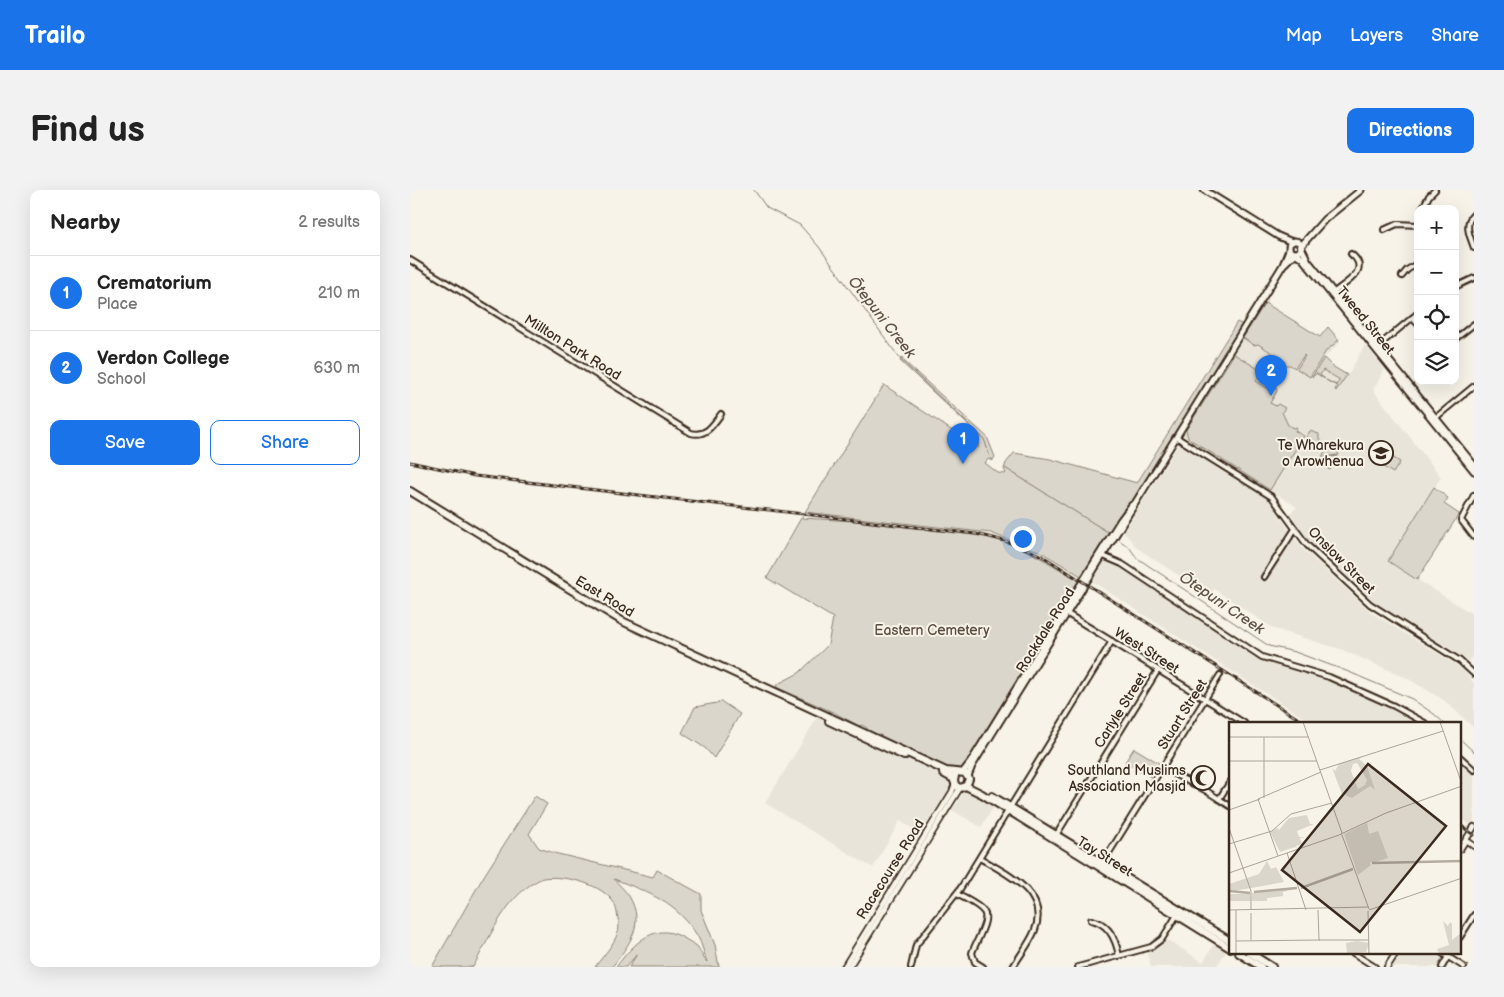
<!DOCTYPE html>
<meta charset="utf-8">
<style>
body{margin:0;font-family:"Balsamiq Sans",sans-serif;background:#f2f2f2;color:#222}
.controls{position:absolute;right:15px;top:15px;display:grid;overflow:hidden;border-radius:10px;box-shadow:0 5px 20px #0002}
.controls button{width:45px;height:45px;display:grid;place-items:center;padding:0;border:0;border-bottom:1px solid #e0e0e0;background:#fff;color:#222;font:25px sans-serif}
.you{position:absolute;left:612px;top:348px;width:18px;height:18px;margin:-12px;border:4px solid #fff;border-radius:50%;background:#1a73e8;box-shadow:0 0 0 8px #1a73e833}
.badge{display:grid;place-items:center;width:32px;height:32px;border-radius:50%;background:#1a73e8;color:#fff;font-size:16px;font-weight:700}
.pin{position:absolute;translate:-50% -41px;filter:drop-shadow(0 1px 2px #0008)}
.pin::after{content:'';position:absolute;top:26px;width:18px;height:15px;background:inherit;clip-path:polygon(0 0,100% 0,50% 100%)}
.list{margin:0;padding:0;list-style:none}
h2{display:flex;justify-content:space-between;align-items:center;height:65px;margin:0;padding:0 20px;font-size:21px}
h2 small{font-size:16px;font-weight:400;color:#767676}
.list li{display:grid;grid-template-columns:32px 1fr auto;gap:15px;align-items:center;box-sizing:border-box;height:75px;padding:0 20px;border-top:1px solid #e0e0e0}
.list b{display:block;font-size:19px;white-space:nowrap}
.list p{margin:0;font-size:16px;white-space:nowrap;color:#767676}
.list em{font-size:16px;font-style:normal;color:#767676}
.actions{display:flex;gap:10px;padding:15px 20px}
.actions a{flex:1;padding:11px 0;border:1px solid #1a73e8;border-radius:10px;text-align:center;font-size:18px;color:#1a73e8}
.actions .main{background:#1a73e8;color:#fff}
.icon{flex:none;width:28px;height:28px;fill:none;stroke:currentColor;stroke-width:2;stroke-linecap:round;stroke-linejoin:round}
.map{position:relative;flex:none;width:1064px;height:777px;overflow:hidden;border-radius:10px}
header{display:flex;align-items:center;gap:30px;box-sizing:border-box;height:70px;padding:0 25px;background:#1a73e8;color:#fff}
header strong{font-size:24px}
nav{display:flex;gap:28px;margin-inline-start:auto;font-size:18px}
.intro{display:flex;align-items:center;justify-content:space-between;box-sizing:border-box;height:120px;padding:0 30px}
h1{margin:0;font-size:35px}
.button{padding:12px 22px;border-radius:10px;background:#1a73e8;color:#fff;font-size:18px;font-weight:700}
main{display:flex;gap:30px;padding:0 30px}
aside{flex:1;background:#fff;border-radius:10px;box-shadow:0 5px 20px #0002}
.map>svg:first-child{display:block}
</style>
<header>
<strong>Trailo</strong>
<nav><a>Map</a><a>Layers</a><a>Share</a></nav>
</header>
<div class="intro"><h1>Find us</h1><a class="button">Directions</a></div>
<main>
<aside>
<h2>Nearby<small>2 results</small></h2>
<ul class="list">
<li><span class="badge">1</span><div><b>Crematorium</b><p>Place</p></div><em>210 m</em></li>
<li><span class="badge">2</span><div><b>Verdon College</b><p>School</p></div><em>630 m</em></li>
</ul>
<div class="actions"><a class="main">Save</a><a>Share</a></div>
</aside>
<div class="map">
<svg width="1064" height="777" viewBox="0 0 1064 777">
<rect width="100%" height="100%" fill="#f7f3e8"/>
<filter id="ink" filterUnits="userSpaceOnUse"><feTurbulence type="fractalNoise" baseFrequency=".02" numOctaves="2"/><feDisplacementMap in="SourceGraphic" scale="10" xChannelSelector="R" yChannelSelector="G"/><feConvolveMatrix kernelMatrix="1 2 1 2 8 2 1 2 1" color-interpolation-filters="sRGB"/></filter>
<g filter="url(#ink)">
<g fill="#e9e4d9">
<polygon points="855,113 910,147 918,137 930,152 914,168 922,176 938,185 955,155 975,179 963,200 1031,287 978,371 1064,425 1064,463 1059,471 965,412 901,354 880,323 887,317 773,246"/>
<polygon points="770,255 859,310 879,340 851,386 856,390 883,347 885,348 894,360 962,423 1053,479 1064,493 1064,538 1035,511 997,488 930,459 864,439 804,399 800,406 727,358 714,342 767,256"/>
<polygon points="696,370 712,376 851,469 920,492 988,522 1009,533 902,533 683,392 693,372"/>
<polygon points="408,526 540,589 543,594 510,643 490,631 463,678 355,613"/>
<polygon points="1050,571 1064,585 1064,632 1062,636 1050,628"/>
<polygon points="555,600 558,600 584,616 571,637 542,620"/>
<polygon points="756,749 793,772 805,753 817,760 806,777 741,777 737,762 743,760"/>
<polygon points="991,763 1025,763 1034,769 1029,777 983,777"/>
</g>
<g fill="#dbd6cb" stroke="#8b8074">
<polygon points="855,113 910,147 918,137 929,150 916,161 900,187 887,179 895,166 894,165 885,178 880,175 875,175 875,171 848,154 844,155 833,148"/>
<polygon points="827,132 833,135 734,295 725,308 713,320 671,386 631,362 581,343 395,322 474,195 568,258 570,246 490,171 492,167 495,172 577,247 585,267 582,271 578,269 575,273 588,283 595,284 596,283 594,279 596,273 604,263 640,269 727,293"/>
<polygon points="824,164 855,183 853,186 849,186 846,191 857,198 861,193 865,195 867,201 860,213 866,216 868,214 875,218 872,222 878,235 883,238 887,237 885,241 894,246 860,300 778,248 776,240"/>
<polygon points="914,168 922,176 937,185 926,201 925,200 927,196 916,190 926,195 930,190 913,180 910,185 915,189 907,184 907,183 902,187"/>
<polygon points="900,241 909,244 909,249 916,255 927,261 929,265 912,267 916,259 896,247"/>
<polygon points="976,263 990,272 983,283 969,274"/>
<polygon points="928,266 920,280 901,269 907,268 910,272 913,268"/>
<polygon points="1024,297 1038,308 1034,314 1049,324 1007,390 978,371"/>
<path d="M391,328L445,331L580,347C613,356 640,373 669,391L556,573L550,579H542L458,540L457,538L452,535L449,536L425,523L366,497L368,494L389,483L418,455L423,428L357,388Z"/>
<polygon points="312,512 330,524 304,568 295,558 272,543 285,517"/>
<polygon points="724,558 752,575 744,589 715,572"/>
<path d="M125,606L137,614L119,644L129,658L144,663L243,687L247,680L291,704V720L305,755L309,777H219L227,764L216,777H206C224,753 246,729 277,750C280,752 284,754 287,756C291,761 293,769 297,772C294,764 292,754 288,747C268,713 238,702 204,689C208,694 215,700 219,706C236,735 219,754 202,777H185C192,767 204,755 208,742C210,736 208,729 207,723C206,718 205,713 201,709C188,693 153,685 133,688C129,689 124,693 120,695C93,714 79,749 63,777H22L72,689Z"/>
</g>
<g fill="none" stroke-linecap="round" stroke-linejoin="round">
<g stroke="#84786c" stroke-width="1">
<polyline points="344,0 357,18 390,35 409,57 491,170 574,249 580,267 583,270"/>
<polyline points="595,278 701,344"/>
<polyline points="706,348 719,357 727,368 859,456 885,462 939,482 1002,509 1024,524 1034,533"/>
<polyline points="1050,549 1064,562"/>
</g>
<defs>
<g id="minor">
<polyline points="1012,19 1019,6 1025,0"/>
<path d="M1064,24C1053,34 1060,46 1064,58"/>
<polyline points="974,40 987,34 1008,35"/>
<path d="M0,70L281,243C296,247 303,235 311,224"/>
<polyline points="992,86 997,80 1008,73"/>
<polyline points="1045,97 1064,88"/>
<path d="M923,103C935,93 962,80 941,64"/>
<polyline points="1002,128 1008,134"/>
<polyline points="1045,149 1064,134"/>
<polyline points="967,157 1008,123"/>
<polyline points="1024,229 1064,196"/>
<polyline points="766,247 862,307 897,355 960,414 1050,471 1064,484"/>
<polyline points="1064,305 1051,330 1064,347"/>
<polyline points="691,365 712,374 852,467 919,487 984,516 1015,533"/>
<polyline points="854,387 885,339"/>
<polyline points="656,423 834,533"/>
<polyline points="1050,567 1064,580"/>
<polyline points="752,578 795,600 820,616"/>
<polyline points="809,609 820,592"/>
<polyline points="645,647 748,480"/>
<polyline points="1056,650 1064,656"/>
<path d="M570,668C596,684 639,702 625,740C620,753 610,765 603,777"/>
<polyline points="692,674 810,485"/>
<path d="M547,704C555,709 568,714 574,722C580,730 565,753 562,763L565,772L573,777"/>
<path d="M681,730C699,733 706,750 709,766"/>
<polyline points="1050,747 1064,725"/>
<polyline points="943,763 965,777"/>
<polyline points="1032,763 1054,777"/>
<polyline points="501,777 506,755 550,699 702,451"/>
<polyline points="668,777 741,757 752,749 767,725"/>
<polyline points="1032,777 1040,763"/>
</g>
<g id="tertiary">
<polyline points="1050,659 1064,637"/>
<polyline points="434,777 542,602 545,594"/>
<polyline points="439,777 550,598"/>
<polyline points="977,777 986,763"/>
</g>
<g id="secondary">
<polyline points="794,0 868,46 882,52"/>
<circle cx="885" cy="57" r="6"/>
<polyline points="891,56 915,29 951,0"/>
<polyline points="891,57 898,71 1064,275"/>
<polyline points="875,73 885,63 892,68 1064,281"/>
<polyline points="553,582 560,573 710,331 722,315"/>
<polyline points="558,586 562,576 847,117 873,75 879,60"/>
</g>
<g id="trunk">
<polyline points="0,301 212,431 536,581 555,583 559,589 556,596"/>
<polyline points="419,531 494,566"/>
<polyline points="533,583 544,589"/>
<polyline points="545,586 544,591 546,596 550,598 556,596"/>
<polyline points="556,596 572,604 820,758"/>
<polyline points="582,606 820,751"/>
<polyline points="829,763 851,777"/>
<polyline points="840,763 862,777"/>
</g>
</defs>
<use href="#minor" stroke="#3b2a1e" stroke-width="8"/>
<use href="#tertiary" stroke="#3b2a1e" stroke-width="8"/>
<use href="#secondary" stroke="#3b2a1e" stroke-width="9"/>
<use href="#trunk" stroke="#3b2a1e" stroke-width="10"/>
<use href="#minor" stroke="#f7f3e8" stroke-width="4"/>
<use href="#tertiary" stroke="#f7f3e8" stroke-width="4.5"/>
<use href="#secondary" stroke="#f7f3e8" stroke-width="5"/>
<use href="#trunk" stroke="#f7f3e8" stroke-width="6"/>
<defs>
<g id="rail">
<path d="M0,272L65,286L566,344C592,349 614,356 637,369L895,533"/>
<polyline points="1050,635 1064,645"/>
</g>
</defs>
<use href="#rail" stroke="#3b2a1e" stroke-width="3"/>
<use href="#rail" stroke="#f7f3e8" stroke-width="1" stroke-dasharray="4" stroke-linecap="butt"/>
</g>
</g>
<defs>
<symbol id="school-ring" viewBox="-11 -11 22 22"><circle r="9.5" fill="#f7f3e8" stroke="#3b2a1e" stroke-width="1.5"/><path d="M0-5L7-2L0 1L-7-2ZM-4 1L0 2.5L4 1V4Q0 6-4 4Z" fill="#3b2a1e"/></symbol>
<symbol id="mosque-ring" viewBox="-11 -11 22 22"><circle r="9.5" fill="#f7f3e8" stroke="#3b2a1e" stroke-width="1.5"/><path d="M3.5-4.9A6 6 0 1 0 3.5 4.9A5 5 0 1 1 3.5-4.9Z" fill="#3b2a1e"/></symbol>
</defs>
<g fill-rule="evenodd">
<use href="#school-ring" x="957" y="249" width="28" height="28"/>
<use href="#mosque-ring" x="779" y="574" width="28" height="28"/>
</g>
<g text-anchor="middle" stroke-width="4" stroke-linejoin="round" paint-order="stroke">
<g font-size="14" fill="#3b2a1e" stroke="#f7f3e8">
<text transform="translate(956 130) rotate(51)" y="5">Tweed Street</text>
<text transform="translate(163 157) rotate(32)" y="5">Millton Park Road</text>
<text transform="translate(932 370) rotate(45)" y="5">Onslow Street</text>
<text transform="translate(195 406) rotate(31)" y="5">East Road</text>
<text transform="translate(635 440) rotate(-58)" y="5">Rockdale Road</text>
<text transform="translate(737 460) rotate(32)" y="5">West Street</text>
<text transform="translate(710 520) rotate(-58)" y="5">Carlyle Street</text>
<text transform="translate(772 524) rotate(-58)" y="5">Stuart Street</text>
<text transform="translate(695 666) rotate(32)" y="5">Tay Street</text>
<text transform="translate(480 679) rotate(-58)" y="5">Racecourse Road</text>
</g>
<g font-size="14" fill="#3b2a1e" stroke="#f7f3e8" text-anchor="end">
<text x="954" y="260">Te Wharekura<tspan x="954" dy="16">o Arowhenua</tspan></text>
<text x="776" y="585">Southland Muslims<tspan x="776" dy="16">Association Masjid</tspan></text>
</g>
<g font-size="14" fill="#5b4c41" stroke="#f7f3e8">
<text x="522" y="445">Eastern Cemetery</text>
</g>
<g font-size="15" font-style="italic" fill="#5f5145" stroke="#f7f3e8">
<text transform="translate(472 127) rotate(52)" y="5">Ōtepuni Creek</text>
<text transform="translate(812 413) rotate(34)" y="5">Ōtepuni Creek</text>
</g>
</g>
<g transform="translate(819 532)">
<rect width="232" height="232" fill="#f7f3e8"/>
<path d="M135,34L130,37L138,44L146,68L141,64L123,76L113,72L103,46L106,49L110,42ZM128,41L138,58L136,63L129,67L122,49L124,42ZM78,93L81,102H85L68,109L70,115H77L71,116L73,122L67,124L68,127L66,125L51,130L41,110L48,106L50,108L60,96ZM138,101L140,112L149,109L159,136L146,140H160L146,142L141,140L142,143L129,153L115,112ZM38,139L42,147L47,145L55,160L0,170V162L30,152ZM69,166L54,170V174L38,176V179H23V171ZM0,172H21L22,179H1ZM214,199L219,204L221,200L223,202V218L232,211V232H210L208,227L220,223ZM128,219L140,221L137,230L118,232L117,221Z" fill="#dbd6cb" fill-rule="evenodd"/>
<path fill="none" stroke="#b4aca0" stroke-width="2.5" d="M143,141L233,139M72,166L124,147M0,169L21,171M25,170L68,166"/>
<path fill="none" stroke="#aca397" stroke-width="1" d="M74,0L113,111M211,0L233,62M0,15H80M0,39H88M91,48L214,9M35,76V15M29,77L92,50M29,77L49,134M0,88L31,77M0,106L22,169V187M112,112L157,91L233,64M113,113L140,187M0,122L43,109L62,92L103,81M58,131L77,188M0,151L113,112M0,188L139,185M7,188V232M89,188L90,218M140,188L233,156M139,189L140,232M22,191V218M90,218H140M7,219L91,218"/>
<path fill="#3b2a1e" fill-opacity="0.15" stroke="#3b2a1e" stroke-width="2.5" d="M139,42L217,104L131,210L53,148Z"/>
<rect width="232" height="232" fill="none" stroke="#3b2a1e" stroke-width="2.5"/>
</g>
</svg>
<div class="controls">
<button>+</button>
<button>−</button>
<button><svg class="icon" aria-label="locate" viewBox="0 0 24 24"><circle cx="12" cy="12" r="6"/><path d="M12 2v4M12 18v4M2 12h4M18 12h4"/></svg></button>
<button><svg class="icon" aria-label="layers" viewBox="0 0 24 24"><path d="M12 4l9 5-9 5-9-5zM3 14l9 5 9-5"/></svg></button>
</div>
<div class="you"></div>
<div class="pin badge" style="left:553px;top:274px">1</div>
<div class="pin badge" style="left:861px;top:206px">2</div>
</div>
</main>
